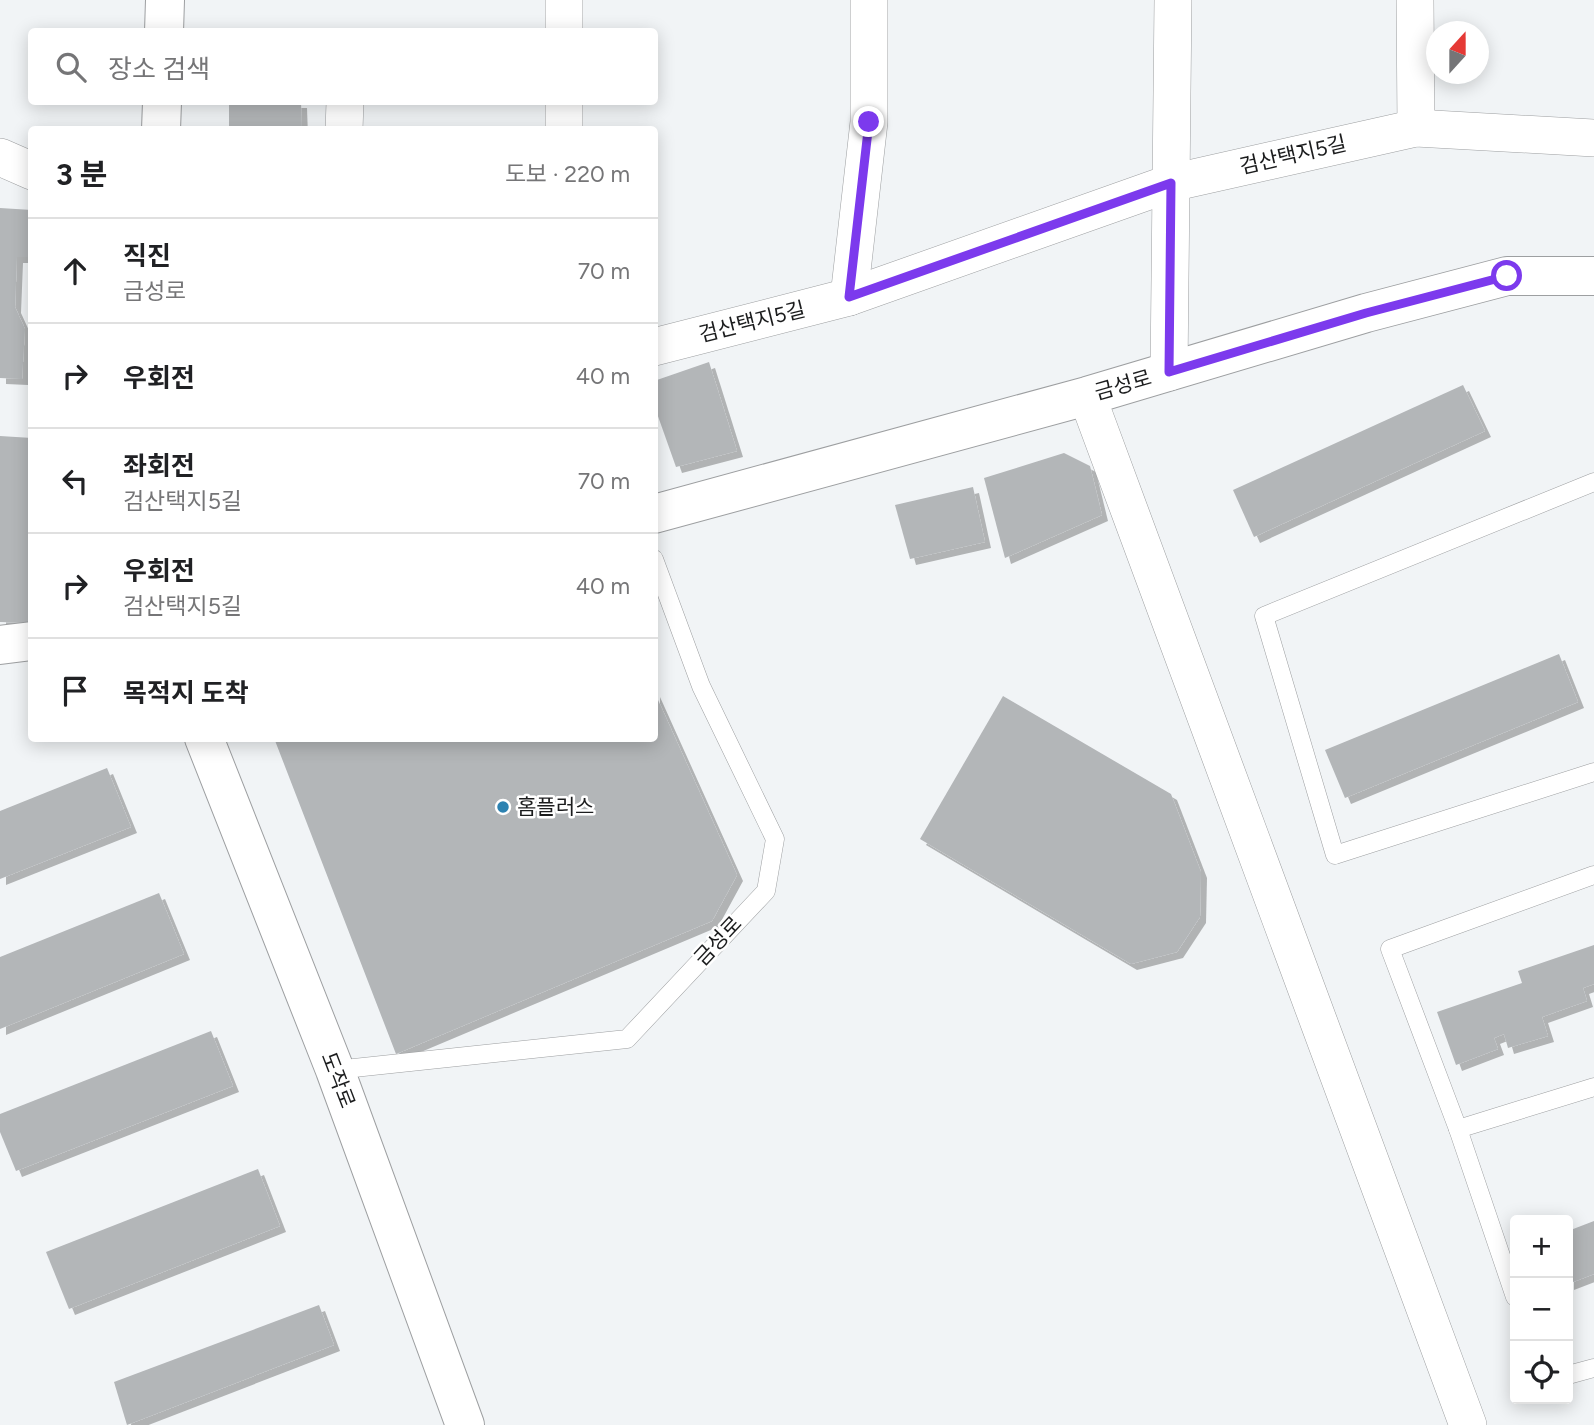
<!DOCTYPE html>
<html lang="ko">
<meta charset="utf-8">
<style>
body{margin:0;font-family:Figtree,"Noto Sans KR",sans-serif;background:#f6f6f6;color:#202124}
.controls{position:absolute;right:21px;bottom:21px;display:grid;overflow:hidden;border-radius:7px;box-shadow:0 4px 18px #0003}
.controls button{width:63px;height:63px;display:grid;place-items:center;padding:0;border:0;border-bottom:2px solid #e0e0e0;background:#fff;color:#202124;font:35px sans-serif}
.compass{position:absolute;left:1426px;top:21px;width:63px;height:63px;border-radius:50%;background:#fff;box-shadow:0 4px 18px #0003;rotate:21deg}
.stop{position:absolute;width:21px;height:21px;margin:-16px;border:5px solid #7c3aed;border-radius:50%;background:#fff}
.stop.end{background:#7c3aed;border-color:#fff;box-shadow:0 2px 7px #0008}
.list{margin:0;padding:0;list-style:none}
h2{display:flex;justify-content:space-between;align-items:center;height:91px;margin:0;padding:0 28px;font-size:30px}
h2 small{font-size:23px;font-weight:400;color:#757577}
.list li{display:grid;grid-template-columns:46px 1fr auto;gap:21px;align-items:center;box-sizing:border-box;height:105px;padding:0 28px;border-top:2px solid #e0e0e0}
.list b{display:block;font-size:26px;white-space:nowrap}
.list p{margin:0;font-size:23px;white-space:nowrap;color:#757577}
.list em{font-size:23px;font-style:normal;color:#757577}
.icon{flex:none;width:38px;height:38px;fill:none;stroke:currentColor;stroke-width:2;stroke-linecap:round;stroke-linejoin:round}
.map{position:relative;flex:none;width:1594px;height:1425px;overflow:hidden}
.search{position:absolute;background:#fff;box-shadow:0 4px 18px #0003;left:28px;top:28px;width:630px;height:77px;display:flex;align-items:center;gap:18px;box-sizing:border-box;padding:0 24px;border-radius:7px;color:#757577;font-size:26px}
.panel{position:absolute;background:#fff;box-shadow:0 4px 18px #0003;left:28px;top:126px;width:630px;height:616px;border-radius:7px}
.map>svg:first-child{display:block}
</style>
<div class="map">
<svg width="1594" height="1425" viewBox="0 0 1594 1425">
<defs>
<filter id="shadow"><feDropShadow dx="6" dy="6" stdDeviation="0" flood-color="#0004"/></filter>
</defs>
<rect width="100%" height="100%" fill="#f1f4f6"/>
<g fill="#b3b6b8" filter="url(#shadow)">
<polygon points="229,102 301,102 302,130 229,130"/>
<polygon points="0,208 32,210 32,257 17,257 15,307 25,329 22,379 0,378"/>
<polygon points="709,362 737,451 676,467 654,405 654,381"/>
<polygon points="1463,385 1485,431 1254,537 1233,490"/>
<polygon points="0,436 32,438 32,623 0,622"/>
<polygon points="1064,453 1090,466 1102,515 1005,558 984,478"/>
<polygon points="973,487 985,542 910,559 895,505"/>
<polygon points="1559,654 1578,702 1345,798 1325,750"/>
<polygon points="654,691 737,875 712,921 396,1054 274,738 654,738"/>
<polygon points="1003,696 1171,794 1201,872 1200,917 1177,952 1131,964 920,839"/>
<polygon points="107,768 131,827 0,879 0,811"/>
<polygon points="159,893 184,954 0,1029 0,957"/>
<polygon points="1594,945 1594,984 1583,988 1587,1001 1542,1017 1548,1036 1508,1048 1504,1034 1494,1038 1498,1049 1456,1065 1437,1012 1522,983 1518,971"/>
<polygon points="211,1031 233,1086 16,1171 0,1132 0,1114"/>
<polygon points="258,1169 280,1226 69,1309 46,1252"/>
<polygon points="1594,1221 1594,1274 1568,1284 1568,1231"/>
<polygon points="319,1305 334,1345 127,1425 114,1382"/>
</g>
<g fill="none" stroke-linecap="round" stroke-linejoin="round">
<defs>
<g id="lane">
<polyline points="1594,482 1264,616 1335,855 1594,772"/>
<polyline points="335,1070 627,1039 766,891 775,839 701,686 654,559"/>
<polyline points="1458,1129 1594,1087"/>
<polyline points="1515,1297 1458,1129 1390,949 1594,875"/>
<polyline points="1568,1375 1594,1368"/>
</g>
<g id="street">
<polyline points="1415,0 1416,128"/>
<polyline points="564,32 564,0"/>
<polyline points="564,102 564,130"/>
<polyline points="344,130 345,102"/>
<polyline points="0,157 32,171"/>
<polyline points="849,297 869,122 869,0"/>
<polyline points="654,347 849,297 1171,183 1416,128 1594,138"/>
<polyline points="1169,372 1173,0"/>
<polyline points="1087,396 1468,1425"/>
</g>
<g id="secondary">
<polyline points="164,32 165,0"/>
<polyline points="161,130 162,102"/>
<polyline points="654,514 1087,396 1366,313 1507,276 1594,276"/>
<polyline points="0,645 32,641"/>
<polyline points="204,738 335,1070 465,1425"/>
</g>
</defs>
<use href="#lane" stroke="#9d9fa1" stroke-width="19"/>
<use href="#street" stroke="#9d9fa1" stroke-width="38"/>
<use href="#secondary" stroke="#9d9fa1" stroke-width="40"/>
<use href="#lane" stroke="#fff" stroke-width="18"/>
<use href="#street" stroke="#fff" stroke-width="37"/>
<use href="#secondary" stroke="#fff" stroke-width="38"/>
</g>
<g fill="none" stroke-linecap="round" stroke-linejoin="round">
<polyline stroke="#7c3aed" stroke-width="9" points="869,122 849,297 1171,183 1169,372 1366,313 1507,276"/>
</g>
<circle fill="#2c82b1" stroke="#fff" stroke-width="2.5" cx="503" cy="807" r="7"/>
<g text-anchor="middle" stroke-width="5" stroke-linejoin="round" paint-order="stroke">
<g font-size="21" fill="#1b1c1d" stroke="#fff">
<text transform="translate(1293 155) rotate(-13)" y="7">검산택지5길</text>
<text transform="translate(752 322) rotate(-14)" y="7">검산택지5길</text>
<text transform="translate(1123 385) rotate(-16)" y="7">금성로</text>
<text transform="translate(718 941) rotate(-47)" y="7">금성로</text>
<text transform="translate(338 1080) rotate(69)" y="7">도작로</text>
</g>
<g font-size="21" fill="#1b1c1d" stroke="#fff" text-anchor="start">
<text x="517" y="814">홈플러스</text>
</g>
</g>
</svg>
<div class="controls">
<button>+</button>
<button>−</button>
<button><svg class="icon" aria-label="locate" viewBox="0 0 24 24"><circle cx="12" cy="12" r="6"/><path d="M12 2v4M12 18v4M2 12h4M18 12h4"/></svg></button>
</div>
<svg class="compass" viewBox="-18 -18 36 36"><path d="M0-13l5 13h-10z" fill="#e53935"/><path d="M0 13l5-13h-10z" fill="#757577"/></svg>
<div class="stop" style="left:1507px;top:276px"></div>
<div class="stop end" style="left:869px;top:122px"></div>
<div class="search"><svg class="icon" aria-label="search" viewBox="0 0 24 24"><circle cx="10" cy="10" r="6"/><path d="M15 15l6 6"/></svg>장소 검색</div>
<section class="panel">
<h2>3 분<small>도보 · 220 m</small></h2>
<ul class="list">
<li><svg class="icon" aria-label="ahead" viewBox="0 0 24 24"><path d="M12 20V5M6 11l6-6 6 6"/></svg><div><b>직진</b><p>금성로</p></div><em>70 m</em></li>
<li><svg class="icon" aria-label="right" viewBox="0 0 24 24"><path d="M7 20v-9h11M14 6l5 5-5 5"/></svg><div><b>우회전</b></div><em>40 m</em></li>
<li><svg class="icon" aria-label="left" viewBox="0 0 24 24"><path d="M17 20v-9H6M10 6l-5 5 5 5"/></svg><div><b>좌회전</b><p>검산택지5길</p></div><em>70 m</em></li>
<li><svg class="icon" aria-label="right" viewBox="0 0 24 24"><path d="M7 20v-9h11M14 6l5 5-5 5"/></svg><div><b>우회전</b><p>검산택지5길</p></div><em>40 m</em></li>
<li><svg class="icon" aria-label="arrive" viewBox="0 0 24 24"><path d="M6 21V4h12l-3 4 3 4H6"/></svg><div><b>목적지 도착</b></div></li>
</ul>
</section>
</div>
